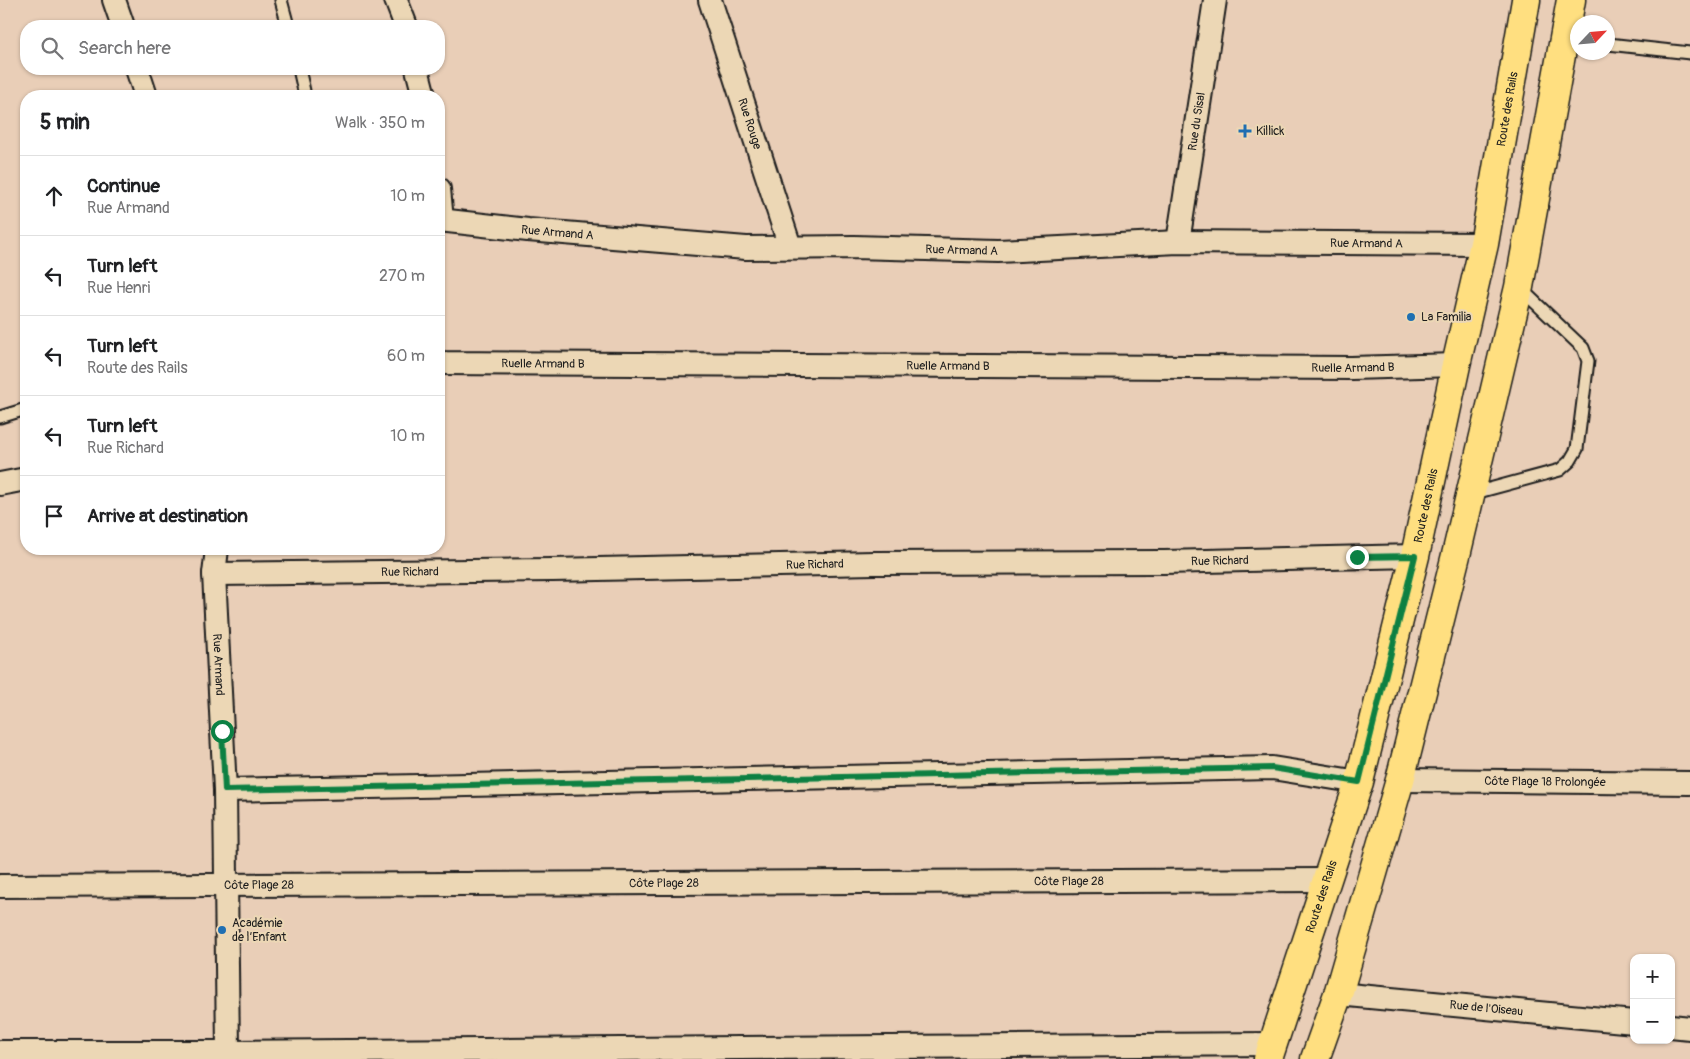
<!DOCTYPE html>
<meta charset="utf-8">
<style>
body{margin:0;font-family:Pangolin,sans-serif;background:#f2f2f2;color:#202124}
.controls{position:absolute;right:15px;bottom:15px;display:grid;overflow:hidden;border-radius:10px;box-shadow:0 1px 4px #0004}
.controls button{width:45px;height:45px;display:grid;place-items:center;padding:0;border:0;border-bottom:1px solid #e0e0e0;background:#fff;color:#202124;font:25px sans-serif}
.compass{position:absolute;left:1570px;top:15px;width:45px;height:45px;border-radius:50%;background:#fff;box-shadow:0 1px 4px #0004;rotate:64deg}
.stop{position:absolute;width:15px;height:15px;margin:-11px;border:4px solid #0b8043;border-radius:50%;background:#fff}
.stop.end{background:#0b8043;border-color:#fff;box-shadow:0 1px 5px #0008}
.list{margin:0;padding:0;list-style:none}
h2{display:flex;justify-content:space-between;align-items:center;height:65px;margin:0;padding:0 20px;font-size:21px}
h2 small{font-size:16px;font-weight:400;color:#757577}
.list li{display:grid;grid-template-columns:32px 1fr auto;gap:15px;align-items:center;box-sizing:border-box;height:80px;padding:0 20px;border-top:1px solid #e0e0e0}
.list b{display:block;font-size:19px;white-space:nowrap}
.list p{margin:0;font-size:16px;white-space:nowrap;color:#757577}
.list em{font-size:16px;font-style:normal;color:#757577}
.icon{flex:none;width:28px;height:28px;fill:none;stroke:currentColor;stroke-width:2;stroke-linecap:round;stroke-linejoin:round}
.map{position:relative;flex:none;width:1690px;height:1059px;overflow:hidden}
.search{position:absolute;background:#fff;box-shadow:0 1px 4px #0004;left:20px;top:20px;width:425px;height:55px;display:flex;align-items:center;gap:12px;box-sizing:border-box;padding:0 18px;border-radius:20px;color:#757577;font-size:19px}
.panel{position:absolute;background:#fff;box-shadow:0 1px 4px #0004;left:20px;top:90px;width:425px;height:465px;border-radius:20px}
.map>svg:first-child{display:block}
</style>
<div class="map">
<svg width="1690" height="1059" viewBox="0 0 1690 1059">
<rect width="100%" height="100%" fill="#e9ceb7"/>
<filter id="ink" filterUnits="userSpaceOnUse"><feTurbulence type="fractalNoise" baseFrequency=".02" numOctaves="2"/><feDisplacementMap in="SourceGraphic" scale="10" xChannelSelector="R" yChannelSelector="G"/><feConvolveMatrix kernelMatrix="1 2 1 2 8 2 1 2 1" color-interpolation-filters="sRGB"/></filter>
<g filter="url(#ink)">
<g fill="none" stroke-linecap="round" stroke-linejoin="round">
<defs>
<g id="lane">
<polyline points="281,0 288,26"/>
<polyline points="1608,44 1690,53"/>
<polyline points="299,69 304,91"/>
<polyline points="0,417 26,409"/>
<polyline points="1471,494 1560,470 1570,461 1577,449 1588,361 1583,348 1520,288"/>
</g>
<g id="street">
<polyline points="114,0 123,26"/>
<polyline points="396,0 406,26"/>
<path id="s1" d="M710,0L790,247"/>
<polyline points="137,69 146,96"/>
<polyline points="417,69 424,96"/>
<polyline points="439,189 442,220"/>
<path id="s2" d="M439,220L528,230L746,248L854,247L998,251L1178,242L1484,244"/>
<path id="s3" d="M1178,242L1215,0"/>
<path id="s4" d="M439,362L442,363L1351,368L1456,365"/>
<polyline points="0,484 26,479"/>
<path id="s5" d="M217,549L214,574L225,790L228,1052"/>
<path id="s6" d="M214,574L553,570L874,563L1164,562L1415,556"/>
<path id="s7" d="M1400,780L1690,783"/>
<polyline points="225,790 1272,768 1359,782"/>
<path id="s8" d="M0,886L1327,880"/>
<path id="s9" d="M1338,994L1634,1022"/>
<polyline points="1671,1026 1690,1028"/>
<polyline points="0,1052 228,1052 1273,1044"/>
</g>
<g id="primary">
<path id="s10" d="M1268,1059L1359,782L1415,556L1456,365L1484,244L1526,0"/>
<polyline points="1315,1059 1338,994 1400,780 1457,551 1519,287 1571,0"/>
</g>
</defs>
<use href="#lane" stroke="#1c1c1c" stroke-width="15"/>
<use href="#street" stroke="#1c1c1c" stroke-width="26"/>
<use href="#primary" stroke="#1c1c1c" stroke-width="31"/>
<use href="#lane" stroke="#ecd7b5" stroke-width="11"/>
<use href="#street" stroke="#ecd7b5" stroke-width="22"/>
<use href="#primary" stroke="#ffdf80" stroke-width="28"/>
</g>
</g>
<g fill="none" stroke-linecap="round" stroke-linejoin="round" filter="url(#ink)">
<polyline stroke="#0b8043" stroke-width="6" points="222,731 225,790 1272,768 1359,782 1415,556 1357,557"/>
</g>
<g fill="#1f6fb2" stroke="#ecd7b5" stroke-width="2">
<path d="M1242.5 123.5h5v5h5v5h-5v5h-5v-5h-5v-5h5z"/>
<circle cx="1411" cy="317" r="5"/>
<circle cx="222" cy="930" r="5"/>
</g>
<g text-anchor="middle" stroke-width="4" stroke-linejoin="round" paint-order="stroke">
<g font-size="12" fill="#1c1c1c" stroke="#ecd7b5">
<text dy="4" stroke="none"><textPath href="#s10" startOffset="981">Route des Rails</textPath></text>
<text dy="4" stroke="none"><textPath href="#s3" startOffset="122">Rue du Sisal</textPath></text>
<text dy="4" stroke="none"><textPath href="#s1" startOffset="130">Rue Rouge</textPath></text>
<text dy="4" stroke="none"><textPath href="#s2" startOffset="119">Rue Armand A</textPath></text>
<text dy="4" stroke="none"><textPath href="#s2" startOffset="929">Rue Armand A</textPath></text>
<text dy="4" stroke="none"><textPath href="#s2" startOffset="524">Rue Armand A</textPath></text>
<text dy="4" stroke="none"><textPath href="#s4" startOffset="104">Ruelle Armand B</textPath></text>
<text dy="4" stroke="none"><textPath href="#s4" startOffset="509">Ruelle Armand B</textPath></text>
<text dy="4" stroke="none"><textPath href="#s4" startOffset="914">Ruelle Armand B</textPath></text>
<text dy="4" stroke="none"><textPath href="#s10" startOffset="576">Route des Rails</textPath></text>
<text dy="4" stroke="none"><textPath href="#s6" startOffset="1006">Rue Richard</textPath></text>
<text dy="4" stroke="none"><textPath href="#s6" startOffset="601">Rue Richard</textPath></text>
<text dy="4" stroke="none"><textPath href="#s6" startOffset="196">Rue Richard</textPath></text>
<text dy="4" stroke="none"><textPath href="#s5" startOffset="116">Rue Armand</textPath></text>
<text dy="4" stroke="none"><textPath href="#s7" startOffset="145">Côte Plage 18 Prolongée</textPath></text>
<text dy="4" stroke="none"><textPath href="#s8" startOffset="1069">Côte Plage 28</textPath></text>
<text dy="4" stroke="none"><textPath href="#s8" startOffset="664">Côte Plage 28</textPath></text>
<text dy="4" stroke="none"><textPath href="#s8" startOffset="259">Côte Plage 28</textPath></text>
<text dy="4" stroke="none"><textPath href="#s10" startOffset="171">Route des Rails</textPath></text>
<text dy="4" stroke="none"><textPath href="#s9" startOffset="149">Rue de l'Oiseau</textPath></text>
</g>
<g font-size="12" fill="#1c1c1c" stroke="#ecd7b5" text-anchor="start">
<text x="1256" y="135">Killick</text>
<text x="1421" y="321">La Familia</text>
<text x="232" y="927">Académie<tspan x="232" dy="14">de l’Enfant</tspan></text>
</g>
</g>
</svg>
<div class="controls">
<button>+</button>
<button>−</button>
</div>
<svg class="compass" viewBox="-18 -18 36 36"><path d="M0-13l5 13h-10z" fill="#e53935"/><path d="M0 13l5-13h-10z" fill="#757577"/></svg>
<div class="stop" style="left:222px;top:731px"></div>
<div class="stop end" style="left:1357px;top:557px"></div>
<div class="search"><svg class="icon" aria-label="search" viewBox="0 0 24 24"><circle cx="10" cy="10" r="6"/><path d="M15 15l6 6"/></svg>Search here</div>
<section class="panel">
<h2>5 min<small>Walk · 350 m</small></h2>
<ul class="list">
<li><svg class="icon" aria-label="ahead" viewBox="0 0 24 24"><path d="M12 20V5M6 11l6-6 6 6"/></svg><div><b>Continue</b><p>Rue Armand</p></div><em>10 m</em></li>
<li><svg class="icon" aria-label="left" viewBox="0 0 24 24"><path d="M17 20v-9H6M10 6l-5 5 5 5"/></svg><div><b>Turn left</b><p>Rue Henri</p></div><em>270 m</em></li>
<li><svg class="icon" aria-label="left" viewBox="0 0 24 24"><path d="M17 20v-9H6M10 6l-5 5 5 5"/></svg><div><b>Turn left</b><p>Route des Rails</p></div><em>60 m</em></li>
<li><svg class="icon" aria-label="left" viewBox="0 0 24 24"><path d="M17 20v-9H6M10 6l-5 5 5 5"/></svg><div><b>Turn left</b><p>Rue Richard</p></div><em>10 m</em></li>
<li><svg class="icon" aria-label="arrive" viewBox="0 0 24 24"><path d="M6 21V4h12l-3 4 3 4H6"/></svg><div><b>Arrive at destination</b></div></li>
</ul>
</section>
</div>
